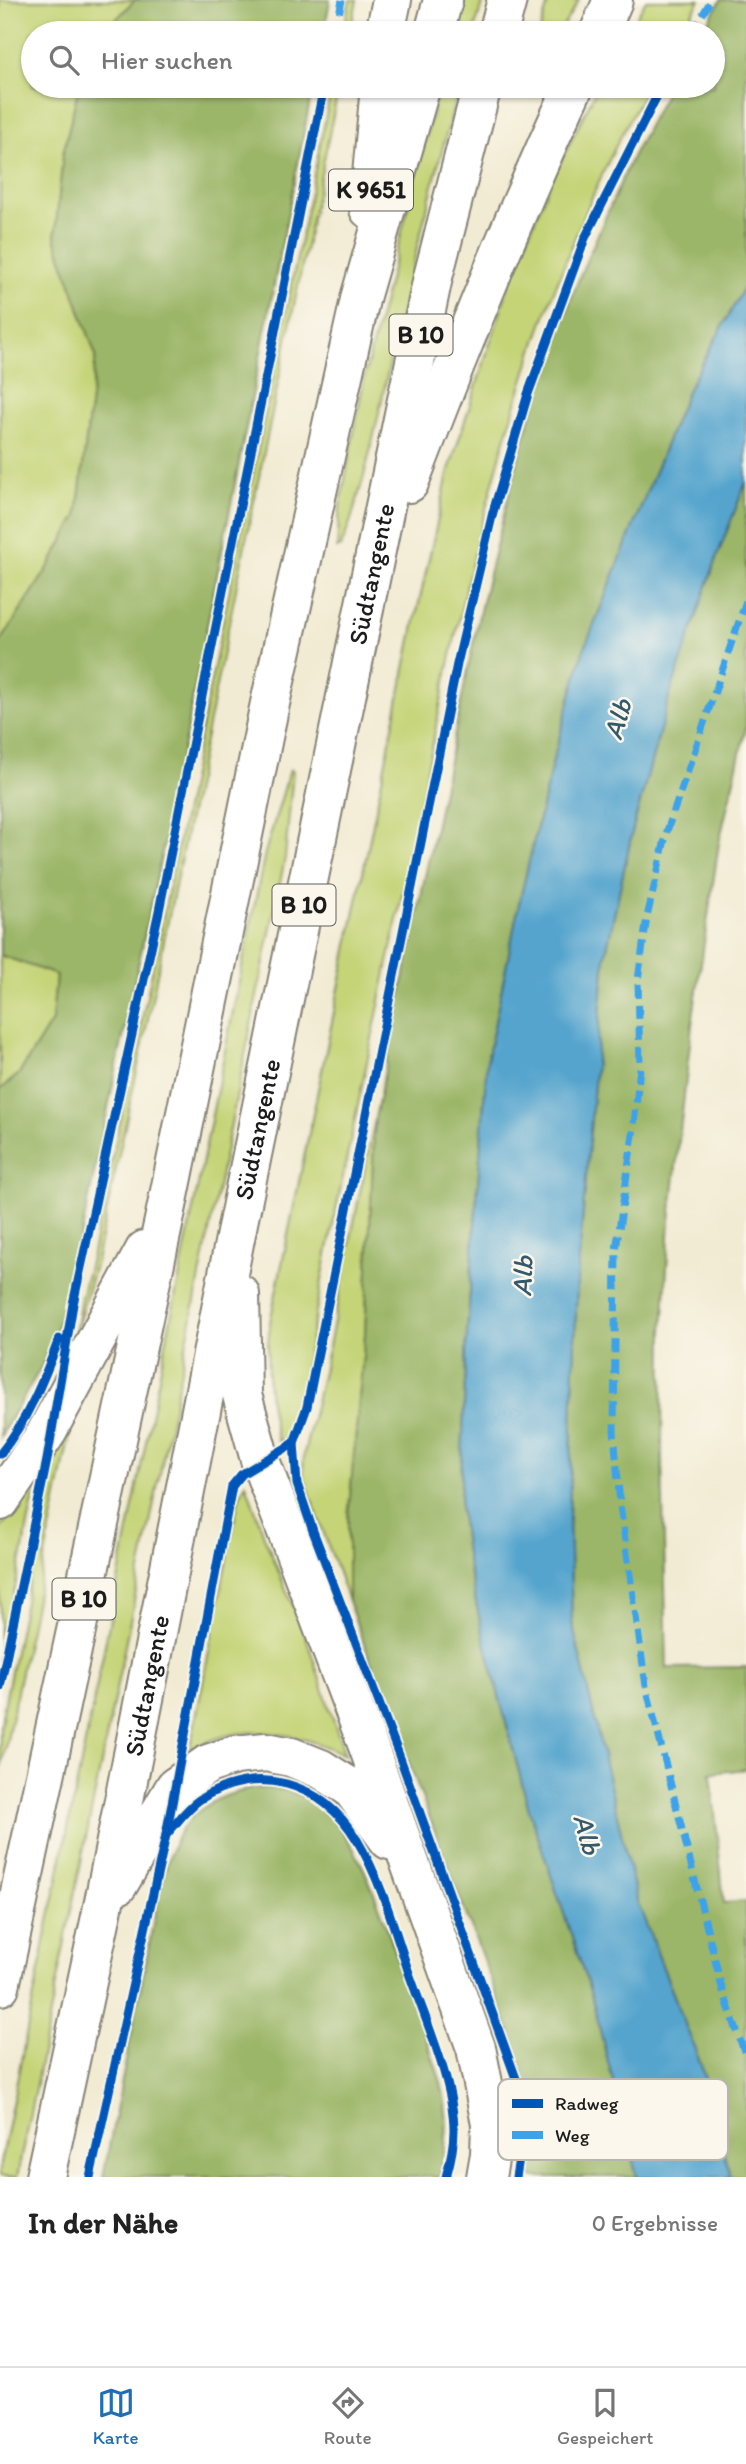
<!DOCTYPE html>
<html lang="de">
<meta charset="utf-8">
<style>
body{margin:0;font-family:Itim,sans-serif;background:#f6f6f6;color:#222}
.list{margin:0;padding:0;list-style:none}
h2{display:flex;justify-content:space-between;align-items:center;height:91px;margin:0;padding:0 28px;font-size:30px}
h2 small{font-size:23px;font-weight:400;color:#767676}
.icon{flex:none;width:38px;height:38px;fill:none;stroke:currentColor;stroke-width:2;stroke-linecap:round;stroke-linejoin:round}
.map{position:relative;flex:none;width:746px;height:2177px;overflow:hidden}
.search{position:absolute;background:#fff;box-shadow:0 2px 5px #0004;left:21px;right:21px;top:21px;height:77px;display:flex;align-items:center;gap:18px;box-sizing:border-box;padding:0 24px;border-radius:38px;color:#767676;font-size:26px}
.sheet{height:189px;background:#fff}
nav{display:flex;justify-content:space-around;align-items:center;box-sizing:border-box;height:98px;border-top:2px solid #e0e0e0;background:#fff;font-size:19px;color:#767676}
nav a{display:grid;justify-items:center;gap:4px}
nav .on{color:#1f6fb2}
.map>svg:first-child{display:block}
</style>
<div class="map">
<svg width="746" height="2177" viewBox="0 0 746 2177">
<rect width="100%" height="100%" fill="#fbf7ec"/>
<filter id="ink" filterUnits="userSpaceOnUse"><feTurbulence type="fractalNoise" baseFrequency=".0143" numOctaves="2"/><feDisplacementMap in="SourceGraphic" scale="14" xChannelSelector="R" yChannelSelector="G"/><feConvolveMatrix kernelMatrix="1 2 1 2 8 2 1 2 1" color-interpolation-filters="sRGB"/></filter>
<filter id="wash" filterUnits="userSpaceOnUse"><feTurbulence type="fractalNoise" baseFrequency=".00686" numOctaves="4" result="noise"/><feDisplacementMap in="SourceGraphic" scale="28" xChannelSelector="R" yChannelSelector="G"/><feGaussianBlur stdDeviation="1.57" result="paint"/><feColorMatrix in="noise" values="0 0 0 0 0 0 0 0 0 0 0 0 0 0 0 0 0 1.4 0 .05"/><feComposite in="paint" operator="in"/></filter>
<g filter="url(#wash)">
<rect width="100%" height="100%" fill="#f2ebd3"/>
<g fill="#c4d477" stroke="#70784a" stroke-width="2">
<polygon points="0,0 135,0 103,33 33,33 33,86 79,86 63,154 55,238 96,356 77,516 48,568 0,643"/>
<polygon points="350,0 357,0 350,33 343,33"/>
<polygon points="464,0 484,0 473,33 454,33"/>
<polygon points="549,0 579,0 559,33 539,33"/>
<polygon points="646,0 700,0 680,33 627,33"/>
<polygon points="332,86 339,86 144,1038 95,1265 75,1335 81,1297 90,1262 149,987"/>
<path d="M439,86H459C437,170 414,255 395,340C379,409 367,481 341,547L337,548L340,506L364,378Z"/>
<path d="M598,86H649C615,141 590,200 566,260C488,456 448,664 407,871C371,1049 330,1225 299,1404C295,1419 292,1433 278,1442C267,1402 265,1364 270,1322L414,625L449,470L509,285L548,187Z"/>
<polygon points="290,769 293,771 285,858 17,2177 0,2177 0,2164 265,853"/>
<polygon points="0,955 56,974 52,1021 19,1074 0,1090"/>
<polygon points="375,1118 365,1334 348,1519 348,1601 303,1474 304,1454 330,1341"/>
<polygon points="70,1429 70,1434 0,1774 0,1727 56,1446"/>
<path d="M246,1483L265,1539L307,1640L345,1755C307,1737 264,1726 221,1737C211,1740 201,1745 190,1749L239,1497Z"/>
<polygon points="33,1484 35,1491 0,1661 0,1528 18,1507"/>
</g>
<g fill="#9bb668" stroke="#5c6942" stroke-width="2">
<polygon points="135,0 330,0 324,33 103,33"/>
<path d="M721,0H746V284L688,389L583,652L552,764L519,904L487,1061L467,1332L460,1507L467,1561L483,1635L529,1810L591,1994L637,2177H527C532,2134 526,2094 518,2052L348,1601V1519L365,1334L375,1118L481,606L513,478L547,360L584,266L632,157L669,86H713V33H701Z"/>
<polygon points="79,86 313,86 171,810 76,1259 60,1318 43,1364 0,1437 0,1090 19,1074 52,1021 56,975 0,955 0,643 48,568 77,516 96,356 55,238 63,154"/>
<polygon points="746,482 746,728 719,843 693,1017 670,1220 663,1332 662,1455 667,1668 746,1667 746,1769 711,1773 724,1903 746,1901 746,2177 731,2177 701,2065 637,1901 572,1622 569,1517 577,1282 605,957 633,828 670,694 718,554"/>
<path d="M265,1788C286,1789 307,1795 323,1810C360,1842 379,1906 395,1951C411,1995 426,2038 441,2082C450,2120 447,2139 440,2177H103C117,2105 131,2034 146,1962C152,1929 164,1850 185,1825C205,1800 234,1790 265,1788Z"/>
</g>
<polygon fill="#54a4ce" stroke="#386075" stroke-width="2" points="746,284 746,482 718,554 670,694 633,828 605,957 577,1282 569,1517 572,1622 637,1901 701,2065 731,2177 637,2177 591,1994 529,1810 483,1635 467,1561 460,1507 467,1332 487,1061 519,904 552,764 583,652 688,389"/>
</g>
<g filter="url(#ink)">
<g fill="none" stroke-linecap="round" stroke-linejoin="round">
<defs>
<g id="highway">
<polyline points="385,33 392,0"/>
<polyline points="434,33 443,0"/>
<polyline points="498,33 507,0"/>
<polyline points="599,33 613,0"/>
<polyline points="369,209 380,86"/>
<path d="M409,483C460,349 513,216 574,86"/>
<polyline points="240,1294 242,1395 261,1463 368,1746 476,2048 491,2124 490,2154 486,2177"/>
<polyline points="0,1501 45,1435 145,1250"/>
<polyline points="118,1885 175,1787 208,1764 235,1755 266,1752 291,1757 321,1769 351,1788 389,1840"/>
<polyline points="0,1986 166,1211 269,708 361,295 421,86"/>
<path id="s1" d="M45,2177L102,1912L238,1223L403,419L433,277L482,86"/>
</g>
</defs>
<use href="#highway" stroke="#878478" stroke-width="42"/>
<use href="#highway" stroke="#fff" stroke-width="38"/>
<g stroke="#3da2ea" stroke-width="7" stroke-dasharray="14 7" stroke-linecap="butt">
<polyline points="335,33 342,0"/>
<polyline points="692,33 711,0"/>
<polyline points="746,601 667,831 647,917 638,980 640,1067 633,1134 616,1250 614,1431 620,1506 646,1686 722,1988 746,2057"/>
</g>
<defs>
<g id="cycleway">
<polyline points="294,1443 297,1484 313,1531 399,1755 519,2087 522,2139 516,2177"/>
<path d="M0,1454C27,1421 44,1379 59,1339"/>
<polyline points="0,1687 47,1460 73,1304 159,911 324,86"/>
<path d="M166,1835C176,1824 186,1809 199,1800C256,1762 323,1782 357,1840C381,1880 394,1928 409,1973C425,2019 454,2083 454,2130C454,2145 450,2163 446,2177"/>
<polyline points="90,2177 166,1835 232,1486 242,1474 294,1443 307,1407 457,664 493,512 528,394 585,238 662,86"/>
</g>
</defs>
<use href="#cycleway" stroke="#fbf7ec" stroke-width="13"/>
<use href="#cycleway" stroke="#0057b8" stroke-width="9"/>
</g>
</g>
<g text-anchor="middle" stroke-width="5" stroke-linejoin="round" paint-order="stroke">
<g fill="#fbf7ec" stroke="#5f5e5a" stroke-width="2">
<rect x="329" y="169.5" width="84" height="41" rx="5"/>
<rect x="389.5" y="314.5" width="63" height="41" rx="5"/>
<rect x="272.5" y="884.5" width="63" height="41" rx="5"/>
<rect x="52.5" y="1578.5" width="63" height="41" rx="5"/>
</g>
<g font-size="24" font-weight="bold" fill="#1c1c1c">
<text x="371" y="198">K 9651</text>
<text x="421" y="343">B 10</text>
<text x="304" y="913">B 10</text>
<text x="84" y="1607">B 10</text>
</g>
<g font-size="26" fill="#1c1c1c" stroke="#fbf7ec">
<text dy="9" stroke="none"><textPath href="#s1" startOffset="1636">Südtangente</textPath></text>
<text dy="9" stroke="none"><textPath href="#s1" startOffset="1069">Südtangente</textPath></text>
<text dy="9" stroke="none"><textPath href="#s1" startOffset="502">Südtangente</textPath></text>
</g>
<g font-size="28" font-style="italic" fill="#35596c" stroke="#fbf7ec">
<text transform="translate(617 719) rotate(-74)" y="10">Alb</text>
<text transform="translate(522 1276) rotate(-87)" y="10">Alb</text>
<text transform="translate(588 1834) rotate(75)" y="10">Alb</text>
</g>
</g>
<rect x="498" y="2079" width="230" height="81" rx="10" fill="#fbf7ec" stroke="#b8b5ae" stroke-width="2"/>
<rect x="512" y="2099" width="31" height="9" fill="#0057b8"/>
<rect x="512" y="2131" width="31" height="8" fill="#3da2ea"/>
<g font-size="19" fill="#1c1c1c">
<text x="555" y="2110">Radweg</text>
<text x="555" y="2142">Weg</text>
</g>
</svg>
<div class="search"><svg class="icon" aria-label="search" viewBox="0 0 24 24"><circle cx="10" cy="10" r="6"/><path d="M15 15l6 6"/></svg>Hier suchen</div>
</div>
<section class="sheet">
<h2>In der Nähe<small>0 Ergebnisse</small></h2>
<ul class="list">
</ul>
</section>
<nav>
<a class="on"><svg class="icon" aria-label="map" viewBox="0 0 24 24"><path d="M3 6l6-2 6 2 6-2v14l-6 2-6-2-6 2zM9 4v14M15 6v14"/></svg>Karte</a>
<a><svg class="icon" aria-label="directions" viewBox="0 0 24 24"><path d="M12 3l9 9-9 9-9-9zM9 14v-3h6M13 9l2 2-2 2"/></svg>Route</a>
<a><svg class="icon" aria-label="saved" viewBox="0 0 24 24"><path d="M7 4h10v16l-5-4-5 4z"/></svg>Gespeichert</a>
</nav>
